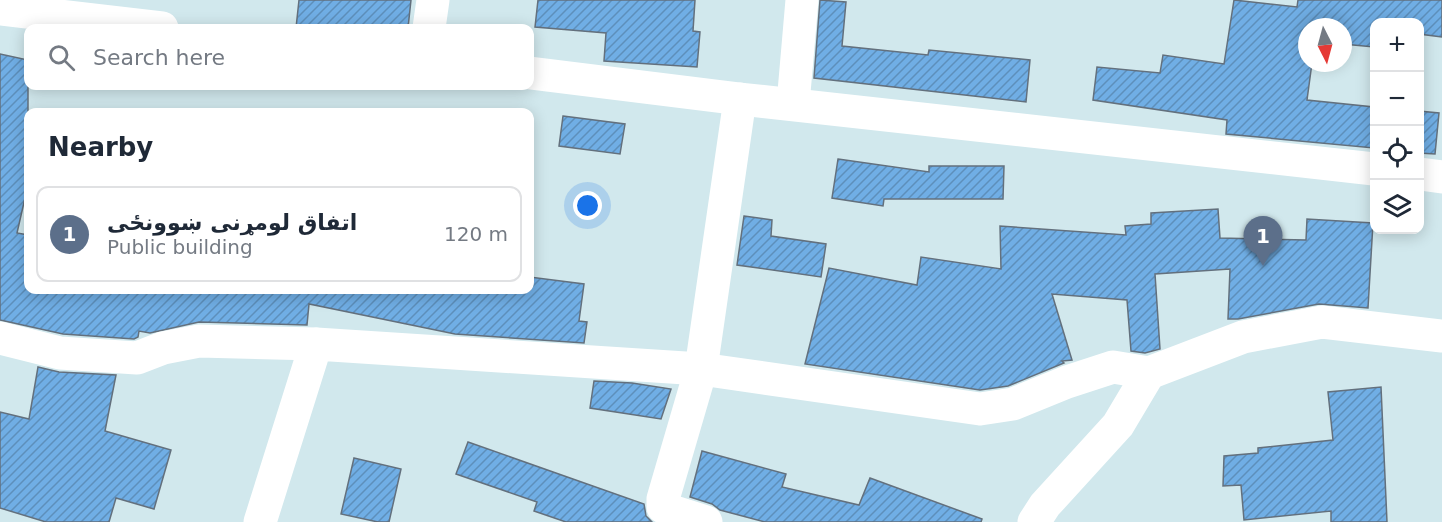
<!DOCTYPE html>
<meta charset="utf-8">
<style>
body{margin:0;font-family:"DejaVu Sans",Cairo,sans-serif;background:#f2f2f3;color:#1f2937}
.controls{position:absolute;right:18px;top:18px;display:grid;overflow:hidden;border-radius:12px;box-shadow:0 3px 15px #0003}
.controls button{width:54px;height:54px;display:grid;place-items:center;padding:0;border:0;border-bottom:2px solid #e0e1e3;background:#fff;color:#1f2937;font:30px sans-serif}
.compass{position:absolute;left:1298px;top:18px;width:54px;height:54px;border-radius:50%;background:#fff;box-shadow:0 3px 15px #0003;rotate:174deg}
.you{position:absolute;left:588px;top:206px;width:21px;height:21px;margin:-15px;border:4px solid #fff;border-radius:50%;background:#1a73e8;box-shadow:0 0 0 9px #1a73e833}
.badge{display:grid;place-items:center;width:39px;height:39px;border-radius:50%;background:#ea580c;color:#fff;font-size:20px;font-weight:700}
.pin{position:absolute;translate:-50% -50px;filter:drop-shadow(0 2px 3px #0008)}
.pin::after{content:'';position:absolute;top:32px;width:21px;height:18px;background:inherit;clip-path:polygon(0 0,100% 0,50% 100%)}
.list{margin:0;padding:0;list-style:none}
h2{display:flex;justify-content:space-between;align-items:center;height:78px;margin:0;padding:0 24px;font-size:26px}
h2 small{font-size:20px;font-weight:400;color:#747a83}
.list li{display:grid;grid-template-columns:39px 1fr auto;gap:18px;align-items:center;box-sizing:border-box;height:96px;margin:0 12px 12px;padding:0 12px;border:2px solid #e0e1e3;border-radius:12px}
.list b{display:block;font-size:22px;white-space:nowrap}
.list p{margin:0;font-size:20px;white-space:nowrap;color:#747a83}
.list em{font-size:20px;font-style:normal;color:#747a83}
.icon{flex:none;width:33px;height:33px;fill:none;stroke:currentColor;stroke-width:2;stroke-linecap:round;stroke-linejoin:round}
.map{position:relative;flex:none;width:1442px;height:522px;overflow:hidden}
.search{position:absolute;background:#fff;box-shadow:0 3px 15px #0003;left:24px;top:24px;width:510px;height:66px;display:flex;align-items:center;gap:15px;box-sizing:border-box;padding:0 21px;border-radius:12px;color:#747a83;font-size:22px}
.panel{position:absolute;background:#fff;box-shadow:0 3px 15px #0003;left:24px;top:108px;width:510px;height:186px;border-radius:12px}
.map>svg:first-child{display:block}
</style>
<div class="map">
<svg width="1442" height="522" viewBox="0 0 1442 522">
<defs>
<pattern id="building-hatch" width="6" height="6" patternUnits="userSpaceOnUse" patternTransform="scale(1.5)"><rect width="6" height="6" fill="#70aee5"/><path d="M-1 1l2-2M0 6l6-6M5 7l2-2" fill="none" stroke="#5d8fbb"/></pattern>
</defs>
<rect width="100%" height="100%" fill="#d1e8ed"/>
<g fill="url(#building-hatch)" stroke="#63707d" stroke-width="1.5">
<polygon points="299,0 411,0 408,28 296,28"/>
<polygon points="538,0 695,0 693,31 700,32 697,67 604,61 606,33 535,27"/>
<polygon points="820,0 846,2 842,46 928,55 929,50 1030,60 1026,102 814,78"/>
<polygon points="1234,0 1297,7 1298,0 1442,0 1442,37 1419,34 1419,22 1374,22 1374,47 1343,44 1343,27 1307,27 1307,63 1312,63 1307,100 1374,107 1374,148 1226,134 1227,120 1093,100 1097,67 1160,73 1163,55 1224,64"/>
<polygon points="0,54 28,60 28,185 17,233 28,235 28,290 530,290 530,277 584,284 579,321 587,322 584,343 455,334 309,304 307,325 199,322 150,333 139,331 138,337 134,339 63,334 0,320"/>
<polygon points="1419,111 1439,113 1435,154 1419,153"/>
<polygon points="563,116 625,124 620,154 559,146"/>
<polygon points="838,159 929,172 929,166 1004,166 1003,199 884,199 883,206 832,198"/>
<polygon points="1218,209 1220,238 1306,240 1307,219 1373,223 1368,308 1319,304 1238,319 1228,319 1230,269 1155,274 1160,349 1145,353 1131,351 1127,300 1052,294 1072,360 1062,361 1064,363 1008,386 980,390 805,364 829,268 917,285 921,257 1001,269 1000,226 1126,235 1125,226 1151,224 1151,213"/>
<polygon points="744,216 772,220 771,236 826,244 821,277 737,265"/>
<polygon points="38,367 59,372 116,375 105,431 171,450 154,509 116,498 109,522 46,522 0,508 0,412 29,419"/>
<polygon points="594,381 632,383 671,389 661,419 590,408"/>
<polygon points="1381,387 1387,522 1331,522 1331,511 1244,520 1241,485 1223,486 1224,456 1258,453 1258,448 1333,440 1328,392"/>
<polygon points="468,442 644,504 646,516 652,522 566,522 534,511 537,502 456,474"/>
<polygon points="702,451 786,474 782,487 859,505 870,478 982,519 981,522 765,522 720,510 712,504 690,497"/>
<polygon points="354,458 401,469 389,522 378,522 341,514"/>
</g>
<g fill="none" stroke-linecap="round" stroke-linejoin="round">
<g stroke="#fff" stroke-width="33">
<polyline points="0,9 162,28"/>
<polyline points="429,28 433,0"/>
<polyline points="530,73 740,99 1374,169"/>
<polyline points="793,104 802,0"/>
<polyline points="1420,174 1442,177"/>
<polyline points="0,338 60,353 137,358 163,348 199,341 316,344"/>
<polyline points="260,522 316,344 701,369 980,409 1013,404 1067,382 1113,367 1149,373 1243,337 1322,322 1442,336"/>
<polyline points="706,522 668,510 663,507 663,499 701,369 740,99"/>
<polyline points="1034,522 1045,505 1118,425 1149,373"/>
</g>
</g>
</svg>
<div class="controls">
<button>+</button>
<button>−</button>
<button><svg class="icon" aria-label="locate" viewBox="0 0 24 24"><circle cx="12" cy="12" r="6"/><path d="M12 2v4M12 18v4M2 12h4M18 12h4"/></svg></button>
<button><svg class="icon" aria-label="layers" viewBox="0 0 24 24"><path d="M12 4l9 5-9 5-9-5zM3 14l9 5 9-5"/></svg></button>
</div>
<svg class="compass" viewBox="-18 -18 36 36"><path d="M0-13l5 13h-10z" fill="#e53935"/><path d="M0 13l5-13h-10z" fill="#747a83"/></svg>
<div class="you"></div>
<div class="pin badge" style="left:1263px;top:266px;background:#5c6f8a">1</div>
<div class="search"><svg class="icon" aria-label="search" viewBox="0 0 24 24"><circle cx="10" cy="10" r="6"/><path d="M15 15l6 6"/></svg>Search here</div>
<section class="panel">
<h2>Nearby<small></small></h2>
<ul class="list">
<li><span class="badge" style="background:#5c6f8a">1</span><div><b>اتفاق لومړنی ښوونځی</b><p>Public building</p></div><em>120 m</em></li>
</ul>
</section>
</div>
